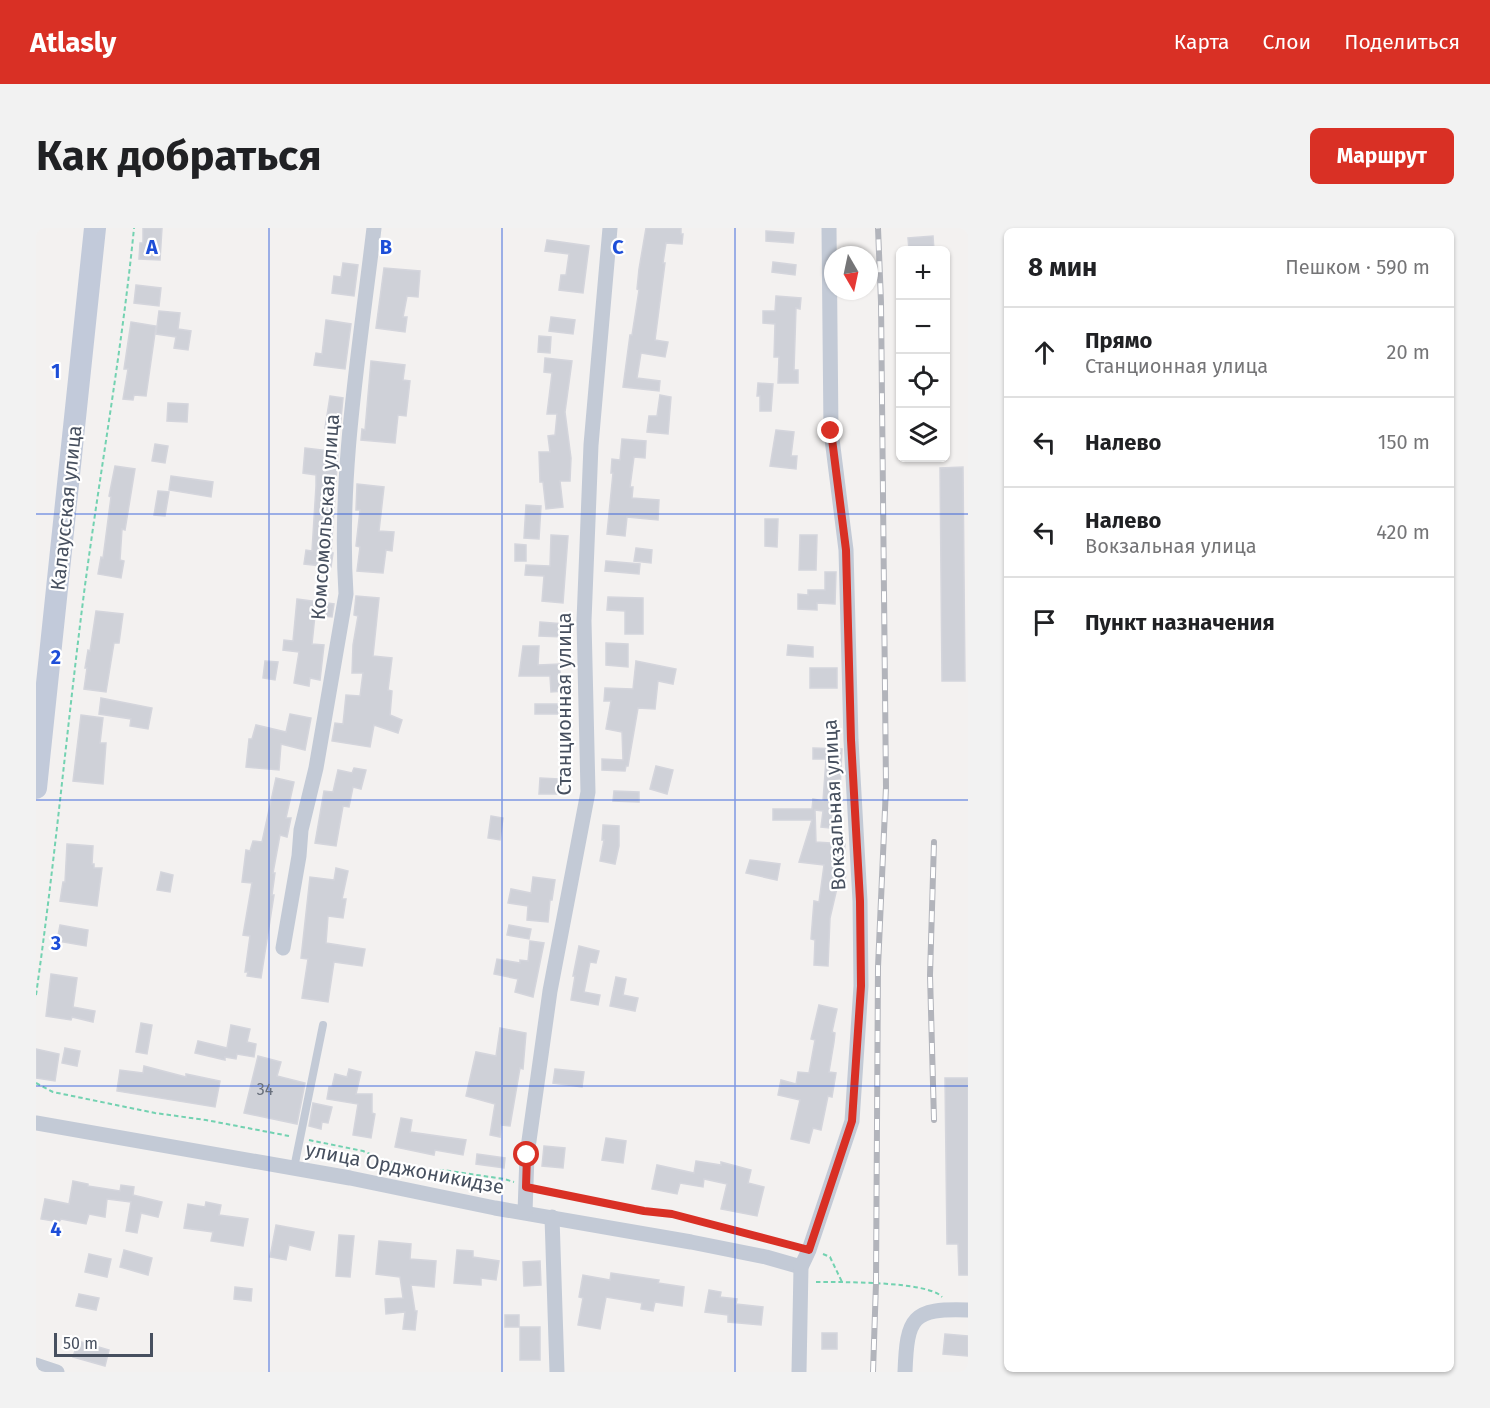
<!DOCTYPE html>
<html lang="ru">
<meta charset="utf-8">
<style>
body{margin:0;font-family:"Fira Sans",sans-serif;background:#f2f2f2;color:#202124}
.controls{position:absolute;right:18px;top:18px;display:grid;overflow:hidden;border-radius:9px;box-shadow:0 2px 4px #0004}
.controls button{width:54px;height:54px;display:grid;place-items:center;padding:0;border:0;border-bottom:2px solid #e0e0e0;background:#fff;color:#202124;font:30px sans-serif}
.compass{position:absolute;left:788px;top:18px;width:54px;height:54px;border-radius:50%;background:#fff;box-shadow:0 2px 4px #0004;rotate:171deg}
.scale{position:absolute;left:18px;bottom:15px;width:99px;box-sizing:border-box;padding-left:6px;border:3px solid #47505f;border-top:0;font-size:16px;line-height:21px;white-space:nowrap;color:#47505f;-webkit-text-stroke:4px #fff;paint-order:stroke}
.stop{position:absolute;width:18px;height:18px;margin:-14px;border:4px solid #d93025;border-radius:50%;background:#fff}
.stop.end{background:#d93025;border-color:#fff;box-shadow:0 2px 6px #0008}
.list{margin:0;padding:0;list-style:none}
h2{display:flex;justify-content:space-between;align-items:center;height:78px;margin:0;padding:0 24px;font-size:26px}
h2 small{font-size:20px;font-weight:400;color:#757577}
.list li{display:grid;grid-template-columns:39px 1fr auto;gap:18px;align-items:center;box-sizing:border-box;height:90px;padding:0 24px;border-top:2px solid #e0e0e0}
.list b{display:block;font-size:22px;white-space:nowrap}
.list p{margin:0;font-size:20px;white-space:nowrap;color:#757577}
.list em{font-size:20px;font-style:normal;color:#757577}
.icon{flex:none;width:33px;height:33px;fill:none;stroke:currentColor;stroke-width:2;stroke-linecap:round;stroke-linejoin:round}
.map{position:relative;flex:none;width:932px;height:1144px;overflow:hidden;border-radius:9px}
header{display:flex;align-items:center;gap:36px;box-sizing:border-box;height:84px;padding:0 30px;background:#d93025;color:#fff}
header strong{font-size:28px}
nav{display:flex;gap:33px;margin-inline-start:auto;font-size:21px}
.intro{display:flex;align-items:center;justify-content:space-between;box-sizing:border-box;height:144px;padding:0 36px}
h1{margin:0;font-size:42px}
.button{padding:15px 27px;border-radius:9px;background:#d93025;color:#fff;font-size:21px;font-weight:700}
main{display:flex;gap:36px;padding:0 36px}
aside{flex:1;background:#fff;border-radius:9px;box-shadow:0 2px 4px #0004}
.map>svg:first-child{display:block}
</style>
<header>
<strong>Atlasly</strong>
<nav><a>Карта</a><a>Слои</a><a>Поделиться</a></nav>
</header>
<div class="intro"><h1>Как добраться</h1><a class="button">Маршрут</a></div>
<main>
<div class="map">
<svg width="932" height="1144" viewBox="0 0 932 1144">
<rect width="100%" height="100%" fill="#f3f1f0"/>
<g fill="#cfd1d8" stroke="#d4d5dc" stroke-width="1.5">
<polygon points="107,0 126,0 124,32 103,31 104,15 107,15"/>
<polygon points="610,0 645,0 645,6 647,6 646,16 630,15 627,35 629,35 619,112 632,114 629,129 605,125 601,150 624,153 623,163 587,159 594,107 596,107 603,62 601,61 603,41"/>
<polygon points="730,3 758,5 757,15 730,13"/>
<polygon points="897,8 898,22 873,22 872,10"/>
<polygon points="511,12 553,18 547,65 523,62 525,47 530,47 533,26 509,23"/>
<polygon points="737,34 760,37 759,47 736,44"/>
<polygon points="307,35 322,37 318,68 296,65 298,48 305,49"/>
<polygon points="348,40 384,43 382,69 371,68 367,89 371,89 369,104 340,100"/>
<polygon points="100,57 125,60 123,78 98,75"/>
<polygon points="740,68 765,70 764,81 760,80 758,142 762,142 762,155 742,155 743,129 738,129 739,96 727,95 727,83 739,83"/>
<polygon points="123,83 144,85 142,101 155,103 152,122 138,120 140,109 120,106"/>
<polygon points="515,89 539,92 537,106 513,103"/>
<polygon points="290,92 315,96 309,141 278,137 280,125 286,126"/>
<polygon points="95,94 120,98 110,168 98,167 97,172 87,171 92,141 88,141"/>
<polygon points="503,108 515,109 514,125 502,124"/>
<polygon points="509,130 536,133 529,184 535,230 534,253 524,253 527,279 510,281 507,254 504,254 503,224 514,224 512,208 519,207 521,186 511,186 516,145 508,144"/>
<polygon points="335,133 369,137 367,152 374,153 370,188 362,187 359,215 325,212 326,201 329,202"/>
<polygon points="722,155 737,156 735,183 724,183 724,168 721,168"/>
<polygon points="624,167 635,169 632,206 611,204 613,188 621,188"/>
<polygon points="294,168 307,170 304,201 289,200"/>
<polygon points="132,175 152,176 151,194 131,193"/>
<polygon points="740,202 758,204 755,228 761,228 760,241 734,238"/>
<polygon points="586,211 610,213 609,230 598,229 594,259 597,259 596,270 623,272 622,292 591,289 589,308 571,306 577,245 575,245 576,231 584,232"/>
<polygon points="119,216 132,218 129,235 116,233"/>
<polygon points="269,220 302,224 295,325 297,325 295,339 268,336 270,322 276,323 280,258 280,247 267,245"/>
<polygon points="79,238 99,241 89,302 86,301 84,332 88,333 85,350 62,346 65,329 67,330 75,269 73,268"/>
<polygon points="927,239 929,453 906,453 904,240"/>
<polygon points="135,248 177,254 175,269 133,262"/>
<polygon points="321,256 348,259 343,303 358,304 356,323 350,322 347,345 321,343 324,319 320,318 324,282 320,282"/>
<polygon points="122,263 133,264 129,288 118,287"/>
<polygon points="490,277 505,278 503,311 488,310"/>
<polygon points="729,291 742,291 741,319 729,318"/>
<polygon points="515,307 532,308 527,375 506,373 508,348 489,347 490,337 514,338"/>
<polygon points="764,307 781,307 780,342 763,342"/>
<polygon points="479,316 490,317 490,333 479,333"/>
<polygon points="600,320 616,322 615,335 598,333"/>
<polygon points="570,333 604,336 603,346 569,343"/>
<polygon points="789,344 800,344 799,376 781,375 781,382 762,381 762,366 772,367 772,362 789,362"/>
<polygon points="320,368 343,370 337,428 356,430 352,462 356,463 354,487 366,492 362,505 338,497 334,519 296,513 299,495 307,496 310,467 324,468 327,445 316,445 317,417 322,388 318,387"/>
<polygon points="572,369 607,370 607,406 589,406 589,383 571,382"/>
<polygon points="261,371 298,376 296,389 279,387 276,416 288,417 284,452 274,450 273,458 258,455 263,424 247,422 248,412 257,413"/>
<polygon points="60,383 87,386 83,415 78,415 70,464 48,461 51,440 49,440 52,422 54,423"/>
<polygon points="504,394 529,396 528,409 503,408"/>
<polygon points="570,415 592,416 592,439 570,437"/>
<polygon points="752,417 777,419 777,429 751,427"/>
<polygon points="487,418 503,418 502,437 524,436 524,449 528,449 529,463 515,464 514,448 483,448"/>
<polygon points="229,433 242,434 239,452 227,450"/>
<polygon points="600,433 640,441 637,456 622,453 619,481 602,480 592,538 590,538 589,543 566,542 566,531 587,532 586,504 570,501 575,473 568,473 569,460 597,461"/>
<rect x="774" y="440" width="27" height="20"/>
<polygon points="65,470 116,480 112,501 94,498 95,491 63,486"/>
<rect x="499" y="476" width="25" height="10"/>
<polygon points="254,486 275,490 269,522 245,516 243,542 210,539 213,511 216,511 220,497 250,504"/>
<polygon points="45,487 67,490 64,515 70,515 67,556 37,553"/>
<polygon points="777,520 806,521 804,562 799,562 794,600 785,599 787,583 779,582 780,614 809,616 807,644 810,644 808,661 801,660 794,690 792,738 778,737 779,712 775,711 778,673 783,674 788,637 763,634 776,592 737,592 737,581 776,581 777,571 787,573 790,531 777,531"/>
<polygon points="620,538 637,542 631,566 614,561"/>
<polygon points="318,540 330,542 325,561 317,559 313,579 307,578 300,618 279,615 288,563 297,564 302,542 316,545"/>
<polygon points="240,550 258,554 250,590 255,590 251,609 244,607 237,645 239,645 236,667 238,667 225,750 211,748 212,744 209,744 214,708 207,707 216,655 206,654 210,622 214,623 217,613 226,614"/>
<polygon points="504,550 523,551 523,566 503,566"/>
<polygon points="578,563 603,564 603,574 577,573"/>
<polygon points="455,588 467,590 464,612 452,610"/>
<polygon points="567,597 583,598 583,618 579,636 564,633 568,612 566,612"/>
<polygon points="31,616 57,618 56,636 58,636 58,640 66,640 61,678 24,673 27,654 29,654"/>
<polygon points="714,632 744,636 741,652 710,645"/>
<polygon points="300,640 312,643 306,671 310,671 307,690 292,688 290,715 329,721 326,738 298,734 292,774 266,770 272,731 265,730 274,649 298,652"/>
<polygon points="125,644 137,647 134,664 121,662"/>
<polygon points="497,649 519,652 516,672 514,672 512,694 491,692 492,678 472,675 475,661 495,665"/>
<polygon points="24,697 52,702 50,718 21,713"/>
<polygon points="473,697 495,701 493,711 471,707"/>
<polygon points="494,713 508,715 497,769 479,764 482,751 458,746 461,731 484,735 484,732 492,733"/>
<polygon points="543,718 563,723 560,735 554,734 548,764 564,767 562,777 535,772 539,748 537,748"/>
<polygon points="15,746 41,750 37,779 59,783 57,794 36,789 35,792 10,788"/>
<polygon points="580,749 590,751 587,767 602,770 599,783 574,778"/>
<polygon points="783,777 801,781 796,804 799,805 798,814 793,844 800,845 796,869 792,868 785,902 777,900 773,915 755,911 764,872 742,867 745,852 760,856 762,844 773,845 779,812 775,811"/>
<polygon points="105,795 116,797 111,826 100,824"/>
<polygon points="195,797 214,801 211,814 220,816 218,829 201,826 200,831 189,829 189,832 159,825 162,813 191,820"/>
<polygon points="464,800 490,805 487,841 484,840 474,898 465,897 464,909 454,907 459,876 430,868 440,824 460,828"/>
<polygon points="29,820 44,823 41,838 26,835"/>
<polygon points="0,821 23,826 19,853 0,850"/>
<polygon points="222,828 245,834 241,848 269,855 261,896 208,885"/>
<polygon points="108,838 150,849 150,846 184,853 179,879 81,863 84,842 107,845"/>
<polygon points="313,841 325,844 320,866 336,866 336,885 339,886 335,910 317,907 322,876 291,871 293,859 296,859 299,846 311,849"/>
<polygon points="519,841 548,844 546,859 517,855"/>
<polygon points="909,850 932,850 932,1047 923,1047 922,1016 911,1016"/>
<polygon points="277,875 296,879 292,895 286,894 285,901 273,898"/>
<polygon points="365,890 376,892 374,904 430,912 427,927 399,922 398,927 359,919"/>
<polygon points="570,910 590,913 587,935 566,932"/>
<polygon points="508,918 529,920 527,940 506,938"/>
<polygon points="441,926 469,930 468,940 440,936"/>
<polygon points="660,933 685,937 685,934 715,942 712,955 728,959 721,988 685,981 691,956 668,951 667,959 644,955 641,966 616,961 621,937 658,945"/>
<polygon points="37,953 52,956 52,958 84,963 85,957 98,959 97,967 126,974 122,989 105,985 101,1005 90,1003 95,974 71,971 69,989 53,986 50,996 25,991 23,994 5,991 9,971 33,976"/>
<polygon points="170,974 185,977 183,987 212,991 207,1018 175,1013 177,1004 148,1000 152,976 169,979"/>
<polygon points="240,997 278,1004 274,1022 253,1017 250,1032 234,1029"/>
<polygon points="303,1007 318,1008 314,1049 300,1048"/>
<polygon points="343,1013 375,1016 374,1031 400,1033 398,1059 375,1057 379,1083 381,1083 379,1102 367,1101 369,1084 350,1086 349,1071 367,1070 364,1049 340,1046"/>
<polygon points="88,1022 116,1030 112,1047 84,1039"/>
<polygon points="421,1022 437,1023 437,1029 463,1033 460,1052 445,1050 445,1057 418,1055"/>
<polygon points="53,1026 75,1031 71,1049 49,1044"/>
<polygon points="504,1033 505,1057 488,1058 487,1034"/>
<polygon points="575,1045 623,1052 622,1055 648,1059 646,1078 619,1074 617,1083 605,1081 606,1075 570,1069 564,1101 542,1097 547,1070 543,1069 547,1047 574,1052"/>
<polygon points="199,1059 216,1061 215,1073 198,1071"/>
<polygon points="673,1062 685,1064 684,1069 701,1071 700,1076 727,1079 725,1097 692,1094 692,1087 669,1084"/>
<polygon points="43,1066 63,1070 60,1082 40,1078"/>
<rect x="469" y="1087" width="14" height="12"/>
<rect x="484" y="1099" width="20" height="33"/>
<rect x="786" y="1105" width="15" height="16"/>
<polygon points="909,1106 932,1108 932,1128 907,1126"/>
<polygon points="42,1113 73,1122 69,1138 37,1129"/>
</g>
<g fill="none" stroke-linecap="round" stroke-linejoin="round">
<g stroke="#73d2b1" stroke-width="2" stroke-dasharray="4.5 3" stroke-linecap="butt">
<path d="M0,767C19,633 31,499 48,365C64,243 86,122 98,0"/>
<polyline points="0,855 17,864 119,885 170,892 253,908"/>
<polyline points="273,912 327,923 361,937 390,944 407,942 468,951 478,954"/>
<polyline points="503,961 608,983 636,986 758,1018"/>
<polyline points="787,1026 794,1029 806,1054"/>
<path d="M780,1054C803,1054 892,1053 906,1069"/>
</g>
<polyline stroke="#c3cad6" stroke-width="8" points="258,940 287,797"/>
<g stroke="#c3cad6" stroke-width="15">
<path d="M247,720L263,628L265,602L280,540L310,366C302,246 324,119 338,0"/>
<polyline points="0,895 314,950 459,980 655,1014 730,1029 765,1039"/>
<polyline points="489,984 491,927 514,763 552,564 548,393 555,217 574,0"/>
<polyline points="516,989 521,1144"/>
<polyline points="0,1137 21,1144"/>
<polyline points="763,1144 765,1039 773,1022 816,893 825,758 824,673 815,512 810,322 795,203 793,0"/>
<path d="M869,1144C871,1089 876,1080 932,1082"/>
</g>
<polyline stroke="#c2cada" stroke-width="22" points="0,560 59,0"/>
<defs>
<g id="rail">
<polyline points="898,892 894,747 898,614"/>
<polyline points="837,1144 840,1055 842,739 850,559 845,74 842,0"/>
</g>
</defs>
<use href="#rail" stroke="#b2b4bb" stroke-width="6"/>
<use href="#rail" stroke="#fff" stroke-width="4" stroke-dasharray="11" stroke-linecap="butt"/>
</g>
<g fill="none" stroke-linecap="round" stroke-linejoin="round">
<polyline stroke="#d93025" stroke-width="8" points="491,927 490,959 608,983 636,986 773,1022 816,893 825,758 824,673 815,512 810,322 795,203"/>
</g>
<path fill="none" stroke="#1d4ed8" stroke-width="1.5" stroke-opacity="0.55" d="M233,0V1144M466,0V1144M699,0V1144M0,286H932M0,572H932M0,858H932"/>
<g text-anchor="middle" stroke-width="4.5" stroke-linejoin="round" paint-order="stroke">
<g font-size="16" fill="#69707d">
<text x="229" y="867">34</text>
</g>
<g font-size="20" fill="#47505f" stroke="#fff">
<text transform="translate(30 280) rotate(-84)" y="7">Калаусская улица</text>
<text transform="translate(289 289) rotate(-86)" y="7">Комсомольская улица</text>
<text transform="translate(528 476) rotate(-90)" y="7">Станционная улица</text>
<text transform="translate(798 577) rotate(-93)" y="7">Вокзальная улица</text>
<text transform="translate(369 940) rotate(11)" y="7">улица Орджоникидзе</text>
</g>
</g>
<g font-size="20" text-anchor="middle" font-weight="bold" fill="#1d4ed8" stroke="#fff" stroke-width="4.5" stroke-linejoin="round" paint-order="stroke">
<text x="116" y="26">A</text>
<text x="350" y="26">B</text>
<text x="582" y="26">C</text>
<text x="20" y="150">1</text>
<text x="20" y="436">2</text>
<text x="20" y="722">3</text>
<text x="20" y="1008">4</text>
</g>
</svg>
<div class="controls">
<button>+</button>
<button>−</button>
<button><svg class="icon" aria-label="locate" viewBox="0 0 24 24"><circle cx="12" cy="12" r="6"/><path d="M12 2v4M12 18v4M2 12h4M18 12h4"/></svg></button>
<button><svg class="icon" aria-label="layers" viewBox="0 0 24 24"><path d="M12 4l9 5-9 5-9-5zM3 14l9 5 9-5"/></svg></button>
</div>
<svg class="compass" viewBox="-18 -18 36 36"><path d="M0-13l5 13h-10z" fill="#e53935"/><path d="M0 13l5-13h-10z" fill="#757577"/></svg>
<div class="scale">50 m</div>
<div class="stop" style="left:491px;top:927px"></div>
<div class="stop end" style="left:795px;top:203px"></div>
</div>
<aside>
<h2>8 мин<small>Пешком · 590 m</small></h2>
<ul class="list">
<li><svg class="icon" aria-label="ahead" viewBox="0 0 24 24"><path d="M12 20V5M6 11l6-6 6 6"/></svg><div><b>Прямо</b><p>Станционная улица</p></div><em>20 m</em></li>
<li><svg class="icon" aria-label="left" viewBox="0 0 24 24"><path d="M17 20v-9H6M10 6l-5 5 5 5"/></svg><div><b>Налево</b></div><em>150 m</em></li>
<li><svg class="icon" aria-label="left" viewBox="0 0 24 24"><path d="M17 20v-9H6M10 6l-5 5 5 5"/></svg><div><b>Налево</b><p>Вокзальная улица</p></div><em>420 m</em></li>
<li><svg class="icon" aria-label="arrive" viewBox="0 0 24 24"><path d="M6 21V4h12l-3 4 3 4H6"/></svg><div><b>Пункт назначения</b></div></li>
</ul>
</aside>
</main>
